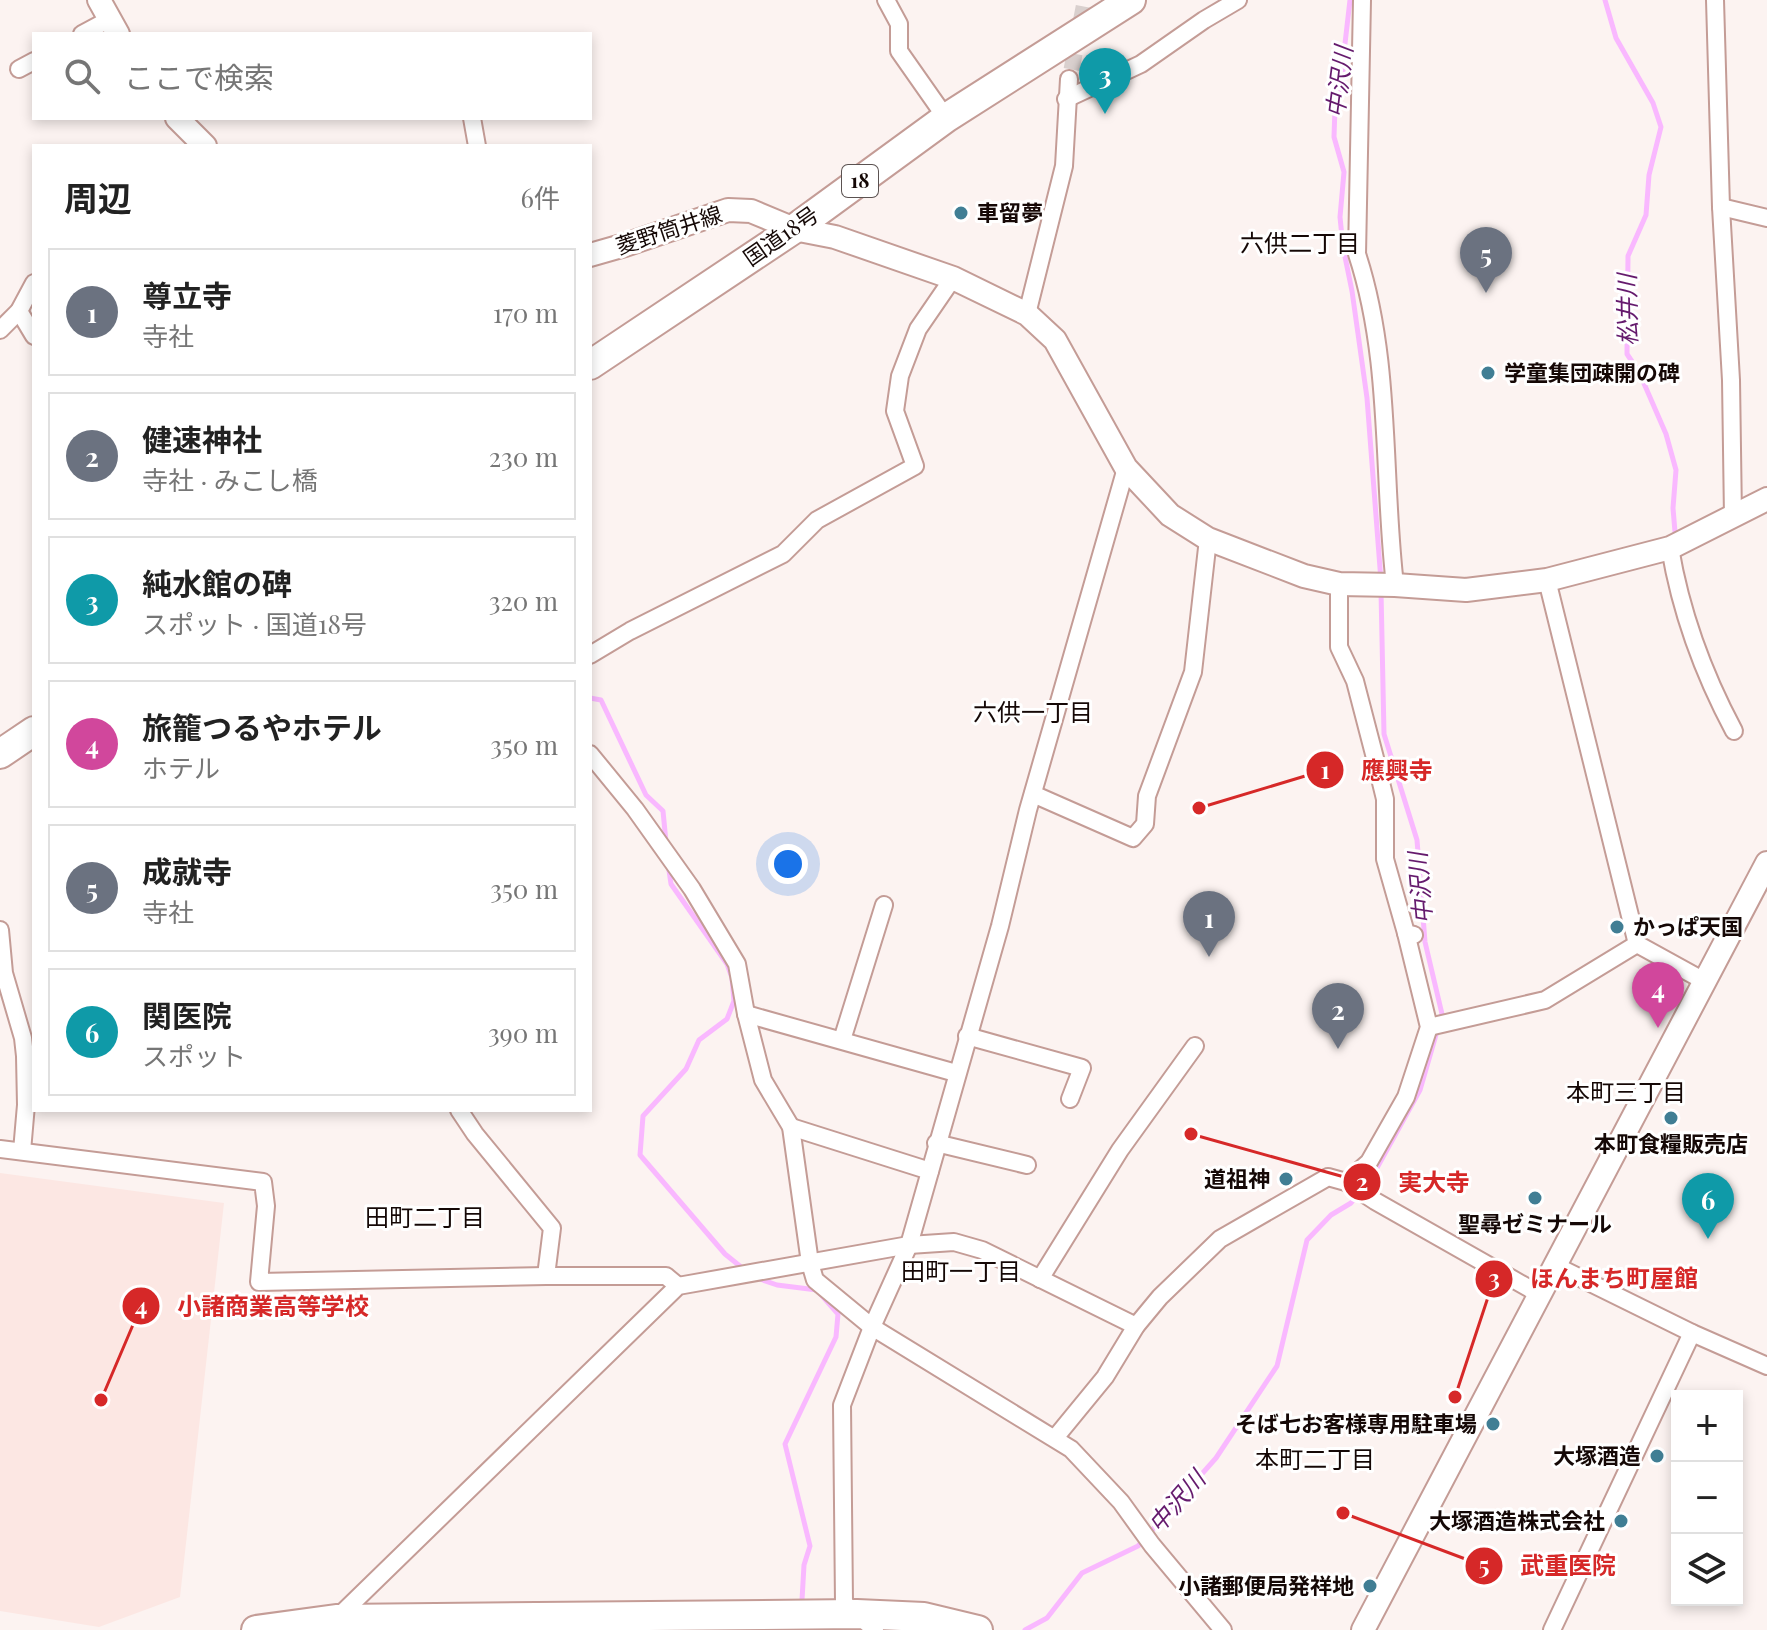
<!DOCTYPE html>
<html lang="ja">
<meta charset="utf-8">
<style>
body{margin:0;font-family:"Playfair Display","Noto Sans JP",serif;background:#f6f6f6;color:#222}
.controls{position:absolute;right:24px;bottom:24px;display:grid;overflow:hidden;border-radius:0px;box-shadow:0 4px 12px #0003}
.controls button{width:72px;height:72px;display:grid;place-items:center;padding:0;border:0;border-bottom:2px solid #e0e0e0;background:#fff;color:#222;font:40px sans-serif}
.you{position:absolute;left:788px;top:864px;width:28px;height:28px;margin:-20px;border:6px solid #fff;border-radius:50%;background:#1a73e8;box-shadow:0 0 0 12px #1a73e833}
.badge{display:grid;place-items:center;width:52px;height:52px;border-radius:50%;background:#407e94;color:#fff;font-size:26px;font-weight:700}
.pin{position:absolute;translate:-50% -66px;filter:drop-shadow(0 2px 4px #0008)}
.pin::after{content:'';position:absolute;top:42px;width:28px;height:24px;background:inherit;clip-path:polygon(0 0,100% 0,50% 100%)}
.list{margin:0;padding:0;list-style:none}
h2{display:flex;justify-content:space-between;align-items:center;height:104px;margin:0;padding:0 32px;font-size:34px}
h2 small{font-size:26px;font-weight:400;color:#767676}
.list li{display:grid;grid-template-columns:52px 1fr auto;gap:24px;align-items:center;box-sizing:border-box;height:128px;margin:0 16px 16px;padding:0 16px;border:2px solid #e0e0e0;border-radius:0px}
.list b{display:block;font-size:30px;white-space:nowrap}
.list p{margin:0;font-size:26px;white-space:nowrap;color:#767676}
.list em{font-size:26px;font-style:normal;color:#767676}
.icon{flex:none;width:44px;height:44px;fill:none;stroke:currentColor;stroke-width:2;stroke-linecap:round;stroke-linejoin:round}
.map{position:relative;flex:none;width:1767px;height:1630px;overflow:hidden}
.search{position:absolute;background:#fff;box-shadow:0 4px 12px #0003;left:32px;top:32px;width:560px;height:88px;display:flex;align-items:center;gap:20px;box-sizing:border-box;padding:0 28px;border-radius:0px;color:#767676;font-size:30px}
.panel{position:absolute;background:#fff;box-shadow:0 4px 12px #0003;left:32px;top:144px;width:560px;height:968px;border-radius:0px}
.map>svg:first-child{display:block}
</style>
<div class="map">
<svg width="1767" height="1630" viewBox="0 0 1767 1630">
<rect width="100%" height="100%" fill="#fcf3f1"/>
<polygon fill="#fce7e3" points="0,1173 224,1203 180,1597 99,1627 0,1611"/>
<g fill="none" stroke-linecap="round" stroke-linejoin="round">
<g stroke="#f9b8ff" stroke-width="5">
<polyline points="1350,0 1343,61 1343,86 1335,107 1334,137 1344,172 1340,217 1343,247 1352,291 1367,398 1381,581"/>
<polyline points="1605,0 1616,38 1653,103 1661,127 1649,175 1646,215 1628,256 1627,354 1639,372 1666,434 1676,470 1673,508 1675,532"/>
<polyline points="590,698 601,700 646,795 663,811 666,842"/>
<polyline points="668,864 671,884 727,964 732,978 734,1001 727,1019 699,1040 686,1069 643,1116 640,1155 725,1254 746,1271"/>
<polyline points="757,1278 777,1285 817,1290 838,1314 836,1337 785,1444 810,1546 804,1565 802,1600"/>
<polyline points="1025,1630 1047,1618 1082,1573 1138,1546 1216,1458 1277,1366 1307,1240 1331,1215 1351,1203 1373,1175 1420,1090 1442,1014 1425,942 1417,840 1384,734 1381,591"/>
</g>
<polyline stroke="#d9d0ce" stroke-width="16" stroke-dasharray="16 8" stroke-linecap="butt" points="1067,93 1085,0"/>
<defs>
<g id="street">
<polyline points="886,0 899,24 899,51 946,118"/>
<path d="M1362,0L1357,254C1392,360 1382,475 1395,585"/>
<polyline points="1715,0 1721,207 1731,380 1733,517"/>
<polyline points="82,34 110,19"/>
<polyline points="19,69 34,61"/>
<polyline points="1066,99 1141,64 1204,20 1238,0"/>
<polyline points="472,118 477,146"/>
<polyline points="1721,207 1767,218"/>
<polyline points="19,311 34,336"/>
<polyline points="1027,314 1064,166 1069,79"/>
<polyline points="0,330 19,311 34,283"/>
<path d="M1670,548C1681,613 1703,673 1734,731"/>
<polyline points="1547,580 1637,944 1706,982"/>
<polyline points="1339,584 1339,647 1355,681 1375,758 1385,799 1385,859 1406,933 1414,935"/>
<polyline points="590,655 630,631 783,554 817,520 915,466 895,411 900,376 918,329 953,278"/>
<polyline points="590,754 635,809 692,889 737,964 746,1014 763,1080 791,1127 810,1263 815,1280 872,1327 1071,1449 1121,1502 1152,1545 1223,1630"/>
<polyline points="1033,794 1133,838 1145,824 1147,796 1193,672 1208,539"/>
<polyline points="0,930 4,973 23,1038 25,1056 26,1105 22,1151"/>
<polyline points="746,1014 956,1073"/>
<polyline points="1429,1027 1545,1000 1637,944"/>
<polyline points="967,1036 1082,1068 1070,1099"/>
<polyline points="842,1040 884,905"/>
<polyline points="459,1110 475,1134 552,1228 546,1276"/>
<polyline points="791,1127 930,1171"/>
<polyline points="936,1143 1027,1165"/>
<polyline points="0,1149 263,1182 266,1206 259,1282 546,1276 666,1276 678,1286"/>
<polyline points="1346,1182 1369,1162 1406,1097 1429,1027 1406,933"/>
<polyline points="1554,1265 1692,1333 1767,1366"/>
<polyline points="1040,1279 1120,1150 1195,1046"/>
<polyline points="1055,1438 1105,1377 1136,1326 1160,1297 1220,1239 1328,1177 1346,1182 1375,1201 1539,1294"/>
<polyline points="337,1618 678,1286 909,1245 954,1242 982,1250 1136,1326"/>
<polyline points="875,1630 844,1603 842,1405 872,1327 909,1245 1000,926 1028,810 1126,468"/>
<polyline points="1552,1630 1692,1333"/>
</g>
<g id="secondary">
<polyline points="99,0 118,34"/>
<polyline points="177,118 205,146"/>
<polyline points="590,255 625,245 728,210 751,211 794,229 835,237 953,278 1027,314 1055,340 1126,468 1170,515 1208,539 1304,576 1339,584 1395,585 1466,590 1547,580 1670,548 1767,499"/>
<polyline points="1363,1630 1767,863"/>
</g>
<g id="highway">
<polyline points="590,365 794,229 946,118 1131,0"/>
<polyline points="0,754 34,731"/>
<polyline points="256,1630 336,1619 857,1614 924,1617 978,1630"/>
</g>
</defs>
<use href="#street" stroke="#c49c96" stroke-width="20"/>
<use href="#secondary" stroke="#c49c96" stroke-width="26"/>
<use href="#highway" stroke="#c49c96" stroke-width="32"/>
<use href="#street" stroke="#fff" stroke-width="16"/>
<use href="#secondary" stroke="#fff" stroke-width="22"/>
<use href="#highway" stroke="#fff" stroke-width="28"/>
</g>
<g fill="#407e94" stroke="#fff" stroke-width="3">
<circle cx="961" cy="213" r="8"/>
<circle cx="1488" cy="373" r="8"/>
<circle cx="1617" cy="927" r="8"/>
<circle cx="1671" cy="1118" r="8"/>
<circle cx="1286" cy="1179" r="8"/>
<circle cx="1535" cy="1198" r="8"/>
<circle cx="1493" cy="1424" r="8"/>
<circle cx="1657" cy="1456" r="8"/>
<circle cx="1621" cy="1521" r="8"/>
<circle cx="1370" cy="1586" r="8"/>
</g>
<g text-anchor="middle" stroke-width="6" stroke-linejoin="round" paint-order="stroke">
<rect fill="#fff" stroke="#5b5251" stroke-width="2" x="842" y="165" width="36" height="32" rx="6"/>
<g font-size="20" font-weight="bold" fill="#150806">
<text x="860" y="188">18</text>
</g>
<g font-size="22" font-weight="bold" fill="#150806" stroke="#fff" text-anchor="end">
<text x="977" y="221" text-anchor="start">車留夢</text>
<text x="1504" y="381" text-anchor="start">学童集団疎開の碑</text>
<text x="1633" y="935" text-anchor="start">かっぱ天国</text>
<text x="1671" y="1152" text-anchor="middle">本町食糧販売店</text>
<text x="1270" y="1187">道祖神</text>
<text x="1535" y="1232" text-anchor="middle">聖尋ゼミナール</text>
<text x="1477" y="1432">そば七お客様専用駐車場</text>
<text x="1641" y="1464">大塚酒造</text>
<text x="1605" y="1529">大塚酒造株式会社</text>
<text x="1354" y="1594">小諸郵便局発祥地</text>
</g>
<g font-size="22" fill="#150806" stroke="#fff">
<text transform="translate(669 230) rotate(-18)" y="8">菱野筒井線</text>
<text transform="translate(781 236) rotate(-35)" y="8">国道18号</text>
</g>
<g font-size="24" font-style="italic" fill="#651a6d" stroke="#fff">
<text transform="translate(1340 82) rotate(-83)" y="8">中沢川</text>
<text transform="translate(1628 310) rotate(-91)" y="8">松井川</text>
<text transform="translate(1421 888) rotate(-95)" y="8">中沢川</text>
<text transform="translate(1177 1502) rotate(-49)" y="8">中沢川</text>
</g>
<g font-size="24" fill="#150806" stroke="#fff">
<text x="1300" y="252">六供二丁目</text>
<text x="1033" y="721">六供一丁目</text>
<text x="1626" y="1101">本町三丁目</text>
<text x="425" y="1226">田町二丁目</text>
<text x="961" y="1280">田町一丁目</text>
<text x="1315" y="1468">本町二丁目</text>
</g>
</g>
<path fill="none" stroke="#d62828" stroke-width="3" d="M1199 808L1325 770M1191 1134L1362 1182M1455 1397L1494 1279M101 1400L141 1306M1343 1513L1484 1566"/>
<g fill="#d62828" stroke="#fff" stroke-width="3">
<circle cx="1199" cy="808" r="8"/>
<circle cx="1191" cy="1134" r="8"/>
<circle cx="1455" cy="1397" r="8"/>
<circle cx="101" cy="1400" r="8"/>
<circle cx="1343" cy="1513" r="8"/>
<circle cx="1325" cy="770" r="20"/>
<circle cx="1362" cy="1182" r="20"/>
<circle cx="1494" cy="1279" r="20"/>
<circle cx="141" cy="1306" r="20"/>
<circle cx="1484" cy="1566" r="20"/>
</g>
<g font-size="24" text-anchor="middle" font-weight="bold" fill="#fff">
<text x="1325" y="779">1</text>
<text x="1362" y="1191">2</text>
<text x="1494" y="1287">3</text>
<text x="141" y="1315">4</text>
<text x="1484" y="1574">5</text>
</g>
<g font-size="24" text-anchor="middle" font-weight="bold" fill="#d62828" stroke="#fff" stroke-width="6" stroke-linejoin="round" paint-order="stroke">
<text x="1397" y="779">應興寺</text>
<text x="1434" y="1191">実大寺</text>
<text x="1614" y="1287">ほんまち町屋館</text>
<text x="273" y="1315">小諸商業高等学校</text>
<text x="1568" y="1574">武重医院</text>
</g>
</svg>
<div class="controls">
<button>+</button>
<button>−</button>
<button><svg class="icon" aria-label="layers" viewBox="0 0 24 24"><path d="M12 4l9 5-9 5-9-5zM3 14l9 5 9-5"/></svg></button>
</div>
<div class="you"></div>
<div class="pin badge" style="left:1209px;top:957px;background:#6b7280">1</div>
<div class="pin badge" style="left:1338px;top:1049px;background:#6b7280">2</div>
<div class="pin badge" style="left:1105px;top:114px;background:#0f9aa8">3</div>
<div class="pin badge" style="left:1658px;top:1028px;background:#d1479c">4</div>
<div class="pin badge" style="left:1486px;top:293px;background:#6b7280">5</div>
<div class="pin badge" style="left:1708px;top:1239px;background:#0f9aa8">6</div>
<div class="search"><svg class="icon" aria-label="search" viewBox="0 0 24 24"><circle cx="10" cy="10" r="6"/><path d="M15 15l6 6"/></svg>ここで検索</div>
<section class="panel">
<h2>周辺<small>6件</small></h2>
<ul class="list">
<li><span class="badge" style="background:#6b7280">1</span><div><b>尊立寺</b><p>寺社</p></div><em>170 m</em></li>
<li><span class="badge" style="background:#6b7280">2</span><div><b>健速神社</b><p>寺社 · みこし橋</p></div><em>230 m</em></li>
<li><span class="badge" style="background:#0f9aa8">3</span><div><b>純水館の碑</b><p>スポット · 国道18号</p></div><em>320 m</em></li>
<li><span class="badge" style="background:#d1479c">4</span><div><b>旅籠つるやホテル</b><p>ホテル</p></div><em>350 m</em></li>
<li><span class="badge" style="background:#6b7280">5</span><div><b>成就寺</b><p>寺社</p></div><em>350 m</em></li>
<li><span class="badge" style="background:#0f9aa8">6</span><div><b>関医院</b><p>スポット</p></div><em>390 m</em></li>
</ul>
</section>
</div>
